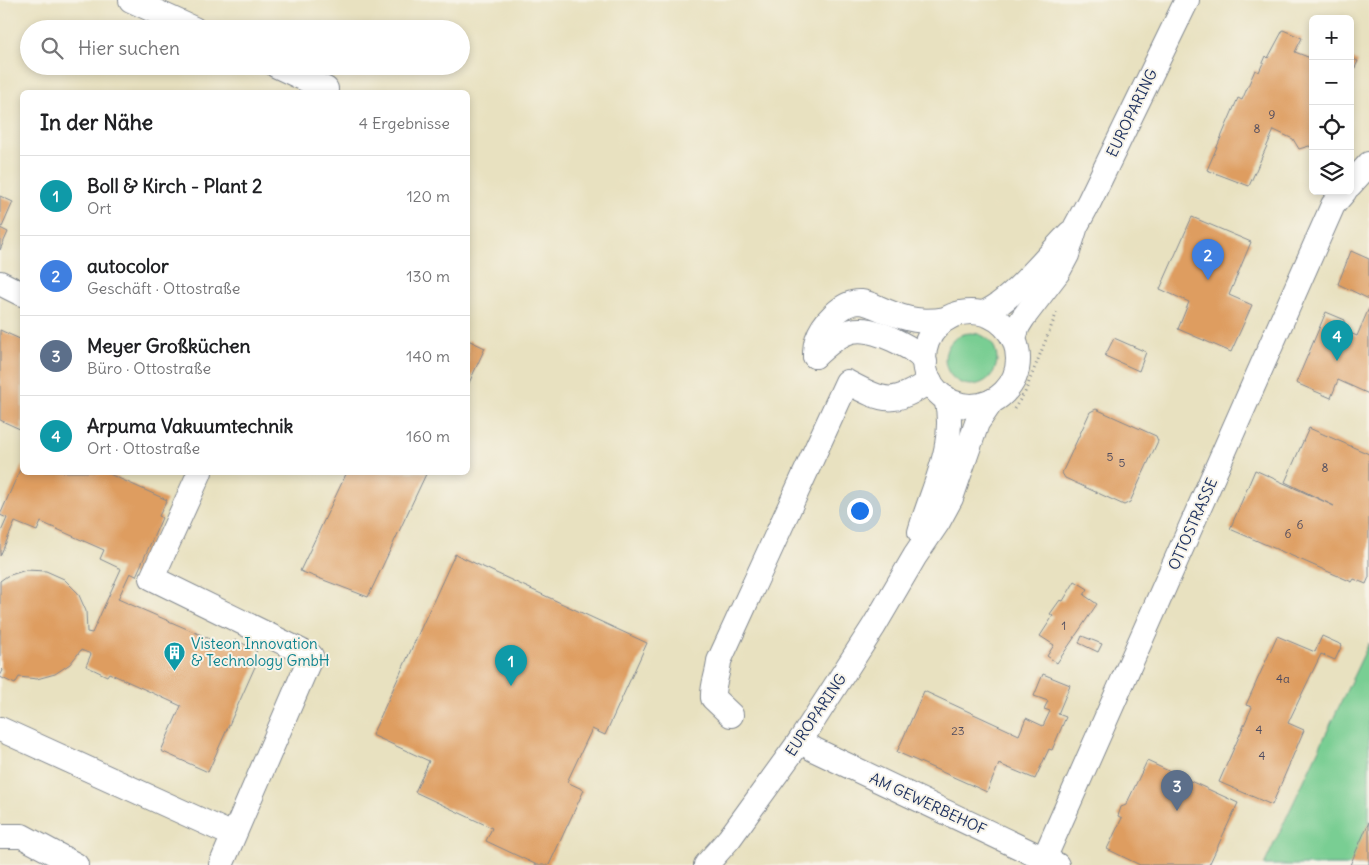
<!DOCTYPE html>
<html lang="de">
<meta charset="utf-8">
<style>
body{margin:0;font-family:Delius,sans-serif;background:#f2f2f2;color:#202124}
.controls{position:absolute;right:15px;top:15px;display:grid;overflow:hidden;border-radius:8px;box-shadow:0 2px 8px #0003}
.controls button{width:45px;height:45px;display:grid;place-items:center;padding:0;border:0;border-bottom:1px solid #e0e0e0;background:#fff;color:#202124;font:25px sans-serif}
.you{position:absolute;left:859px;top:510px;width:18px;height:18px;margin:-12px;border:4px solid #fff;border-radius:50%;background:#1a73e8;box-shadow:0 0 0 8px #1a73e833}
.badge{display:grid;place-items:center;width:32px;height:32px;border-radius:50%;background:#1a73e8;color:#fff;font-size:16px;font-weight:700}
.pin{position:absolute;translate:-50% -41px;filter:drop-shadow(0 1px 2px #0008)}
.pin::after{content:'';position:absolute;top:26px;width:18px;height:15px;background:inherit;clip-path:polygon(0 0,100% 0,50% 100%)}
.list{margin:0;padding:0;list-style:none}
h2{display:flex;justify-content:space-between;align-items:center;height:65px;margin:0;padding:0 20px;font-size:21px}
h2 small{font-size:16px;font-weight:400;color:#757577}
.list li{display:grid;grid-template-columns:32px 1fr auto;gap:15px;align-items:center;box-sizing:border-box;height:80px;padding:0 20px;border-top:1px solid #e0e0e0}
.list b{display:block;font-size:19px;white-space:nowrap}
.list p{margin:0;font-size:16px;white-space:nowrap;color:#757577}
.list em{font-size:16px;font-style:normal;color:#757577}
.icon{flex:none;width:28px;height:28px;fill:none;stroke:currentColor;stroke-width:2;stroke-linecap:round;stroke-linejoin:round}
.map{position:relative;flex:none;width:1369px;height:865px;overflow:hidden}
.search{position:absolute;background:#fff;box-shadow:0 2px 8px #0003;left:20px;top:20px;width:450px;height:55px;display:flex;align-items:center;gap:12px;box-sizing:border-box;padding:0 18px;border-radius:28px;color:#757577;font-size:19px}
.panel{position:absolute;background:#fff;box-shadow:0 2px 8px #0003;left:20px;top:90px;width:450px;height:385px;border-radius:8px}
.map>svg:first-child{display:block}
</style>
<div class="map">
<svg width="1369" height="865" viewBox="0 0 1369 865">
<rect width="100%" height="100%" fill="#f7f3e8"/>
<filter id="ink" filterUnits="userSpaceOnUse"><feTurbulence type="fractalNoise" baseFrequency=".02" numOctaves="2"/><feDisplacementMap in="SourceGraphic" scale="10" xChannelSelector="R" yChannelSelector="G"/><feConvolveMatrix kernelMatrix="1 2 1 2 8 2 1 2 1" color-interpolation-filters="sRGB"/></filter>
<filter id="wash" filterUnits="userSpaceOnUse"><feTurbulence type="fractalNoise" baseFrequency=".0096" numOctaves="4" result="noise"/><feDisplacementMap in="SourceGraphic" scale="20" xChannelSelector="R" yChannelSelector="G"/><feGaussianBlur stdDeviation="1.12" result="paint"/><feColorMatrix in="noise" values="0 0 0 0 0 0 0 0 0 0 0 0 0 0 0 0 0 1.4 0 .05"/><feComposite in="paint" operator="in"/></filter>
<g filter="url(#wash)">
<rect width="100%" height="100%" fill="#e8e1c0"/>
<g fill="#79ce93" stroke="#4a7e78">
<circle cx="971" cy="359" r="26"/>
<polygon points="1369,643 1369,865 1264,865"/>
</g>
<g id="blocks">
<g fill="#de9d61">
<polygon points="1283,30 1302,38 1295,52 1313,59 1313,148 1309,146 1299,149 1293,139 1274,130 1249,186 1207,170 1238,98 1242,100 1255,70 1259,72 1266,56 1268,58"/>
<polygon points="1350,58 1358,61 1350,79"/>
<polygon points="0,196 13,202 2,227 0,226"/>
<polygon points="1192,217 1251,242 1229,295 1252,305 1231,352 1178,329 1189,302 1160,289"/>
<polygon points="0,228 8,232 0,250"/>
<polygon points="1351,251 1369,259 1369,299 1338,284"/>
<polygon points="1369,308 1369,394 1338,380 1331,398 1296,383 1326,312 1345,320 1341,329 1357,336"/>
<polygon points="0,330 22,340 22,430 0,420"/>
<polygon points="1114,338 1146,352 1139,371 1105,356"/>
<polygon points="468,340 485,348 468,385"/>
<polygon points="1096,409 1156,436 1158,441 1130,502 1124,505 1065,478 1062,473 1090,412"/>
<polygon points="1309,428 1369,454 1369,577 1366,584 1354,579 1352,582 1230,529 1255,470 1334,506 1285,482"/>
<polygon points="22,465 22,472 105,472 167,500 159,516 162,518 136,576 130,573 118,599 231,648 235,640 257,650 253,658 258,660 208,772 161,751 181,706 109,673 107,676 86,666 91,654 81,650 70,664 55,674 37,679 19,677 15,684 0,677 3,670 0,667 0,581 7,576 26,570 46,571 64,579 78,593 86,611 87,632 92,633 121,569 100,559 104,550 41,522 37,531 15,522 0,556 0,534 7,518 0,515"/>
<polygon points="347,472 427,472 368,597 300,571"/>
<polygon points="455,554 647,643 605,735 592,729 567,782 584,790 549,865 537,865 486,841 492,828 415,792 429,761 372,735"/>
<polygon points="1075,581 1088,589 1084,595 1097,604 1057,663 1047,656 1054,645 1040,636 1053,616 1050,614 1060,600 1063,601"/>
<polygon points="1082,636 1102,644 1098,652 1079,643"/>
<polygon points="1277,636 1315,652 1322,636 1342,645 1335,660 1321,654 1288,723 1304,730 1272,805 1219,782 1252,707 1246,705"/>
<polygon points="1043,674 1070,685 1058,714 1066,717 1052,750 1049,749 1035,779 999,764 987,792 897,752 924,691 1019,735 1026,718 1043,726 1050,711 1044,709 1048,701 1034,696"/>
<polygon points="1147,761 1238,803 1209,865 1140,865 1107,849 1122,818 1118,816 1121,807 1126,805"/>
<polygon points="1369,822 1369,865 1350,865"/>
</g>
</g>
</g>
<g filter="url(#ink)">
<use href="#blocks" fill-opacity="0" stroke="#82888f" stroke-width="1"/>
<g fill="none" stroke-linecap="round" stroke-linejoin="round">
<defs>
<g id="minor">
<polyline points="131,0 194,29"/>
<polyline points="277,66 326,89"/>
<polyline points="1350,185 1369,164"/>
<polyline points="0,283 22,294"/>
<circle cx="971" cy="359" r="47"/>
<path d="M983,313C1009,304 1049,254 1070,233"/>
<polyline points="1014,338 1018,326 1023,318 1058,272 1067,255 1076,226 1089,202 1187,0"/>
<path d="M815,356C815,351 815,345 817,340C822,324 842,301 861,302C870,303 878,308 886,311C908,320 922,323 946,319"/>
<path d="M815,356C844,329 856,322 894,340C906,346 917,351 925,362"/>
<polyline points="200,472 152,578 311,656 221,865"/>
<path d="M920,532C932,489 958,444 946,398"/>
<path d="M731,715L713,698C712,685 718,675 719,661L847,382C887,403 892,405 930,381"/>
<polyline points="0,729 233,835"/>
<polyline points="800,741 815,750 1057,865"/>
<polyline points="0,836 22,836 76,865"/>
<polyline points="1044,859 1333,205 1345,191"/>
<polyline points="706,865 729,839 800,741 874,626 915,556 938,522 951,498 977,423 992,401"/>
</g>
</defs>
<use href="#minor" stroke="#82888f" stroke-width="26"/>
<polyline stroke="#82888f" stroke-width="3" stroke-dasharray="1 4" stroke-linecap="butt" points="1014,409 1025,392 1057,312"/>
<use href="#minor" stroke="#fff" stroke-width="24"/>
</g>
</g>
<defs>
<symbol id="building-pin" viewBox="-11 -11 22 30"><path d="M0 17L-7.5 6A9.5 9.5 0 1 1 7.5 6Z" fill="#0f9aa8" stroke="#f7f3e8"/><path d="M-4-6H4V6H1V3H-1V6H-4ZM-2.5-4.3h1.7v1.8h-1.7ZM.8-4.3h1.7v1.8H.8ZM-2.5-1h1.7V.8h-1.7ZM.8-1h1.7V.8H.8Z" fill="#fff"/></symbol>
</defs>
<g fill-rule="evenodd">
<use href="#building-pin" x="162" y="640" width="25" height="34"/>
</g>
<g text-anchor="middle" stroke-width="4" stroke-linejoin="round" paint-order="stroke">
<g font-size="12" fill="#4c4a5f">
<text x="1272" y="119">9</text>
<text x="1257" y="133">8</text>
<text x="1110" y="461">5</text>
<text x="1122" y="467">5</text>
<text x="1325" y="472">8</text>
<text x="1300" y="529">6</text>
<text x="1288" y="538">6</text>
<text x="1064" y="630">1</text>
<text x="1283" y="683">4a</text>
<text x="1259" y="734">4</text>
<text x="958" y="735">23</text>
<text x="1262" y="760">4</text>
</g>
<g font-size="15" fill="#1b2f5e" stroke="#f7f3e8">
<text transform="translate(1132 113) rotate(-64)" y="5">EUROPARING</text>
<text transform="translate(1193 524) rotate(-66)" y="5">OTTOSTRASSE</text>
<text transform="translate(816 715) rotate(-56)" y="5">EUROPARING</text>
<text transform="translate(928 804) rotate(25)" y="5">AM GEWERBEHOF</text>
</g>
<g font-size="15" fill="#0d838f" stroke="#f7f3e8" text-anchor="start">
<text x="191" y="649">Visteon Innovation<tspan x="191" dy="17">&amp; Technology GmbH</tspan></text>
</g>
</g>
</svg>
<div class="controls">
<button>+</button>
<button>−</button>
<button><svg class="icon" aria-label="locate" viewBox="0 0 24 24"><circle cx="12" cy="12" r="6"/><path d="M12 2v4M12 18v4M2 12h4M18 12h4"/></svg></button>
<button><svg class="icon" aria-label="layers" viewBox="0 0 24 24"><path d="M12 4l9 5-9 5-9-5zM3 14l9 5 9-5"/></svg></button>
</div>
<div class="you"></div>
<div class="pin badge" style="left:511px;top:686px;background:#0f9aa8">1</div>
<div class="pin badge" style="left:1208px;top:280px;background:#3f7fe0">2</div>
<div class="pin badge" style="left:1177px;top:811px;background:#5c6f8a">3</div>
<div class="pin badge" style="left:1337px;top:361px;background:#0f9aa8">4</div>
<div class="search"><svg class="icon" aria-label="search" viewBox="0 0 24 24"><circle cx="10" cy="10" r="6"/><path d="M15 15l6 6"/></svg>Hier suchen</div>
<section class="panel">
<h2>In der Nähe<small>4 Ergebnisse</small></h2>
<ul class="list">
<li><span class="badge" style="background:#0f9aa8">1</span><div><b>Boll &amp; Kirch - Plant 2</b><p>Ort</p></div><em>120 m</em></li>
<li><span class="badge" style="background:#3f7fe0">2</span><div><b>autocolor</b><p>Geschäft · Ottostraße</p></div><em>130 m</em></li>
<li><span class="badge" style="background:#5c6f8a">3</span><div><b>Meyer Großküchen</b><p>Büro · Ottostraße</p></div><em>140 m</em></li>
<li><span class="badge" style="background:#0f9aa8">4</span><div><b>Arpuma Vakuumtechnik</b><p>Ort · Ottostraße</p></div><em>160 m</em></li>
</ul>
</section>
</div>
